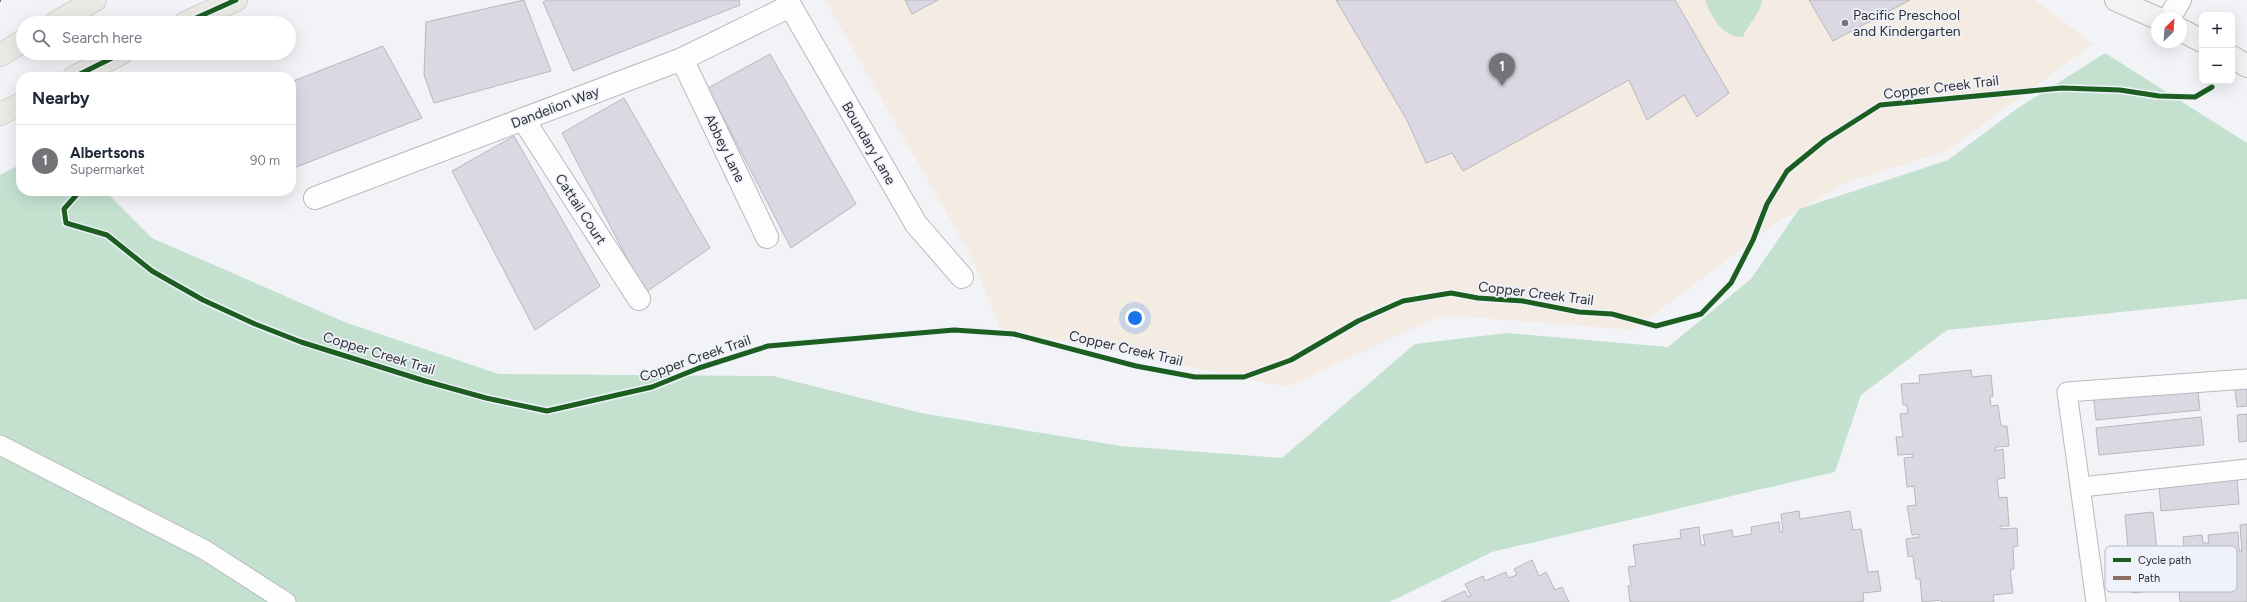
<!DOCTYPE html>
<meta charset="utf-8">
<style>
body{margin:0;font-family:Figtree,sans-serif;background:#f6f6f7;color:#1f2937}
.controls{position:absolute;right:12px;top:12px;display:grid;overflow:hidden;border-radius:8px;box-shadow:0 4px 16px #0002}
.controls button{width:36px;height:36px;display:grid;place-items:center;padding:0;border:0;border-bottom:1px solid #e0e1e3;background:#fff;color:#1f2937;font:20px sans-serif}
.compass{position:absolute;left:2151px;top:12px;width:36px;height:36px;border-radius:50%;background:#fff;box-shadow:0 4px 16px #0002;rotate:25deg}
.you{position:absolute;left:1135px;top:318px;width:14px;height:14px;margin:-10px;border:3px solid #fff;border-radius:50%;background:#1a73e8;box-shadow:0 0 0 6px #1a73e833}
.badge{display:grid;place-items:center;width:26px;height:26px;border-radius:50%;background:#737477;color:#fff;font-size:13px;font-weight:700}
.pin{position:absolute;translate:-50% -33px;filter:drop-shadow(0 1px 2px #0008)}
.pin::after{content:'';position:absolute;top:21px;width:14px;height:12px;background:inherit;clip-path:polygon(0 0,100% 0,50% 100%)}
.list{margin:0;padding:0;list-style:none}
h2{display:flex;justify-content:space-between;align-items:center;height:52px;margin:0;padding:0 16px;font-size:17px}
h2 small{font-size:13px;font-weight:400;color:#747a83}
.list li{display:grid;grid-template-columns:26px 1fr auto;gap:12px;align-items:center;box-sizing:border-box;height:72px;padding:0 16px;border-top:1px solid #e0e1e3}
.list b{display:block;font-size:15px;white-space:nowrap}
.list p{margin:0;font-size:13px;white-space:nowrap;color:#747a83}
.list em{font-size:13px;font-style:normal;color:#747a83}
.icon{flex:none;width:22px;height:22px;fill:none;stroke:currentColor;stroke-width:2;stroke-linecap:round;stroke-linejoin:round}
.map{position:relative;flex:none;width:2247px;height:602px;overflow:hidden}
.search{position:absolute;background:#fff;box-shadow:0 4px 16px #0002;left:16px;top:16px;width:280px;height:44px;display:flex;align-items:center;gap:10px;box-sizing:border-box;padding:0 14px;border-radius:22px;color:#747a83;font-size:15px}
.panel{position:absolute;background:#fff;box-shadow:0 4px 16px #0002;left:16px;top:72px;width:280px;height:124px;border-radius:16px}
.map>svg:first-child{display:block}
</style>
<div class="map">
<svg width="2247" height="602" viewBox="0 0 2247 602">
<rect width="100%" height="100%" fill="#f2f3f7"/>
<polygon fill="#f4ece3" points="825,0 2035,0 2093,44 1947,151 1848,182 1780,220 1634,330 1442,315 1287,387 1000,328 972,258"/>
<g fill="#c4e1d0">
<path d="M1705,0H1761L1762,1C1759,17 1748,23 1743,37C1722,37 1712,18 1705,0Z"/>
<polygon points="2105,53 2247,143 2247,299 1947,330 1861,395 1835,472 1492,552 1390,602 0,602 0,175 21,164 21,191 105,191 152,238 347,323 499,374 773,376 921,413 1121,446 1282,458 1415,344 1506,333 1668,347 1751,279 1799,209 1948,160 2018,108"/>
</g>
<g fill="#dbd8e4" stroke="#b8b8bb">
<polygon points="524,0 551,71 434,103 424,75 426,22"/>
<polygon points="547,0 739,0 740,5 573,71 543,2"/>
<polygon points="905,0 938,0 912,14"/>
<polygon points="1336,0 1675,0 1729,93 1697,117 1684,95 1647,120 1629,80 1463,171 1452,153 1426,163 1407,120"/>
<polygon points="1809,0 1910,0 1833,41"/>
<polygon points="383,46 422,118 291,169 291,82"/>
<polygon points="770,54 856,204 791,248 708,88"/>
<polygon points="624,98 710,248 645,293 562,133"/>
<polygon points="514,136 600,286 535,330 452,171"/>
<polygon points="1971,370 1972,377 1991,375 1993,396 1990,397 1991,406 1998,405 2001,426 2007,426 2009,446 1996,447 1995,451 2003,449 2005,478 1997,479 1999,498 2007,497 2009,526 2000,526 2000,529 2017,528 2018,546 2013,547 2014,569 2010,570 2013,593 1993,595 1994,602 1942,602 1941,600 1922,602 1920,579 1916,579 1913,556 1908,557 1906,539 1919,537 1919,534 1912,535 1907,506 1916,505 1914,486 1907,487 1904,458 1913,457 1913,454 1898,455 1896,437 1903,437 1900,414 1908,413 1907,405 1903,405 1901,384 1920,383 1919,375"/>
<polygon points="2247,379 2247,406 2237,407 2234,380"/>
<polygon points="2197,383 2200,410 2096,420 2093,393"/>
<polygon points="2247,414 2247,441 2239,442 2237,415"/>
<polygon points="2201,417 2204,445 2099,455 2096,428"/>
<polygon points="2237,477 2239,504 2161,511 2159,484"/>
<polygon points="1799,511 1800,519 1850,511 1853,530 1861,529 1868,572 1878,571 1881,591 1863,593 1864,601 1856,602 1630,602 1628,586 1631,585 1628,567 1636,566 1633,545 1681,538 1680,530 1699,527 1701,545 1705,545 1703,535 1732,530 1733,537 1752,534 1751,527 1779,522 1780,532 1783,532 1781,514"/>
<polygon points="2153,512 2161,590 2132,593 2125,515"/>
<polygon points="2247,524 2247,602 2180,602 2176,557 2185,557 2183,537 2202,535 2203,543 2209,543 2208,535 2238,532 2239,551 2242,551 2240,525"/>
<polygon points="1532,560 1539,576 1546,572 1555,590 1562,587 1569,602 1441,602 1465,591 1468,597 1471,596 1465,584 1483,576 1485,581 1506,572 1508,578 1517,575 1514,569"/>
</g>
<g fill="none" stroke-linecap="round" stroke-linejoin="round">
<defs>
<g id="service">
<polyline points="0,445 205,550 286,602"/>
<polyline points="2082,487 2247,469"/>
<polyline points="2096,602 2067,392 2247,379"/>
</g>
<g id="minor">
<polyline points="787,0 916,224 962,277"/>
<polyline points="2169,18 2180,0"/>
<polyline points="682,59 767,237"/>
<polyline points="523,119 639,299"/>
<polyline points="315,198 682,59 790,6"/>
</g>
<g id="secondary">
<polyline points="2116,0 2157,18"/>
<polyline points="2181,30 2202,41"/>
<polyline points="2232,57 2247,66"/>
</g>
<g id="primary">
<polyline points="55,23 95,0"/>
<polyline points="185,23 236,0"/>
<polyline points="0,55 23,41"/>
<polyline points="74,77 122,53"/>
<polyline points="0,114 21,104"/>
</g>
</defs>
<use href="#service" stroke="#b9babd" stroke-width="21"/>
<use href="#minor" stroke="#b9babd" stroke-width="24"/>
<use href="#secondary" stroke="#b9babd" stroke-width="24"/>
<use href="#primary" stroke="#d0d1d3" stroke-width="24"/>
<use href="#service" stroke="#fdfdfe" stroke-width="19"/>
<use href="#minor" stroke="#fdfdfe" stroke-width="22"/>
<use href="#secondary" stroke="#f3f3f1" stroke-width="22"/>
<use href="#primary" stroke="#eae9e3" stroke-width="22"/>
<polyline stroke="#8d6e63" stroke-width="4" stroke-dasharray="8 4" stroke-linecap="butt" points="0,0 1,0"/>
<defs>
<g id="cycleway">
<polyline points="185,23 236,0"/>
<polyline points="74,77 122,53"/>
<polyline points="80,191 64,209 66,223 107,235 152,271 203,300 255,324 301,342 425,381 486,398 547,411 652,387 699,368 768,346 954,330 1014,334 1136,366 1195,377 1244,377 1291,360 1358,321 1403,301 1451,293 1478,298 1523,301 1579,312 1612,314 1656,326 1701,314 1731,283 1753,240 1767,204 1787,171 1825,140 1880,105 2062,88 2120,90 2159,96 2195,97 2212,87"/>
</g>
</defs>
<use href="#cycleway" stroke="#eff2fa" stroke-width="8"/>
<use href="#cycleway" stroke="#1b5e20" stroke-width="5"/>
</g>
<circle fill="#737477" stroke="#eff2fa" stroke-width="1.5" cx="1845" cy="23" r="4"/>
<g text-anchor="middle" stroke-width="3.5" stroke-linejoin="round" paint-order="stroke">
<g font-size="14" fill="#2e2f32" stroke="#eff2fa" text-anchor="start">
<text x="1853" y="20">Pacific Preschool<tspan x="1853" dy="16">and Kindergarten</tspan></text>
</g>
<g font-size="14" fill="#2e2f32" stroke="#eff2fa">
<text transform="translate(1941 87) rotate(-7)" y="5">Copper Creek Trail</text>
<text transform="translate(555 107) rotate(-21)" y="5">Dandelion Way</text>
<text transform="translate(869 143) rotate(60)" y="5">Boundary Lane</text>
<text transform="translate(725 148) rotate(64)" y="5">Abbey Lane</text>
<text transform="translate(581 209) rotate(57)" y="5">Cattail Court</text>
<text transform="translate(1536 293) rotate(7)" y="5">Copper Creek Trail</text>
<text transform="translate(1126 348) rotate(13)" y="5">Copper Creek Trail</text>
<text transform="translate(379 353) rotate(17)" y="5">Copper Creek Trail</text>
<text transform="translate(695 358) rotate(-19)" y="5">Copper Creek Trail</text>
</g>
</g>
<rect x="2105" y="546" width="132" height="46" rx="6" fill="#eff2fa" stroke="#b5b8be" stroke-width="1"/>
<rect x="2113" y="558" width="18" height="4" fill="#1b5e20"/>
<rect x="2113" y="576" width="18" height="4" fill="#8d6e63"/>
<g font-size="11" fill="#2e2f32">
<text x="2138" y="564">Cycle path</text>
<text x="2138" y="582">Path</text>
</g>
</svg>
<div class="controls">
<button>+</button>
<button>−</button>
</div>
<svg class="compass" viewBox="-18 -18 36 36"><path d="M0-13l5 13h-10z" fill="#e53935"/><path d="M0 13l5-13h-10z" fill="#747a83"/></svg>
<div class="you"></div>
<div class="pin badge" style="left:1502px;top:86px">1</div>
<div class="search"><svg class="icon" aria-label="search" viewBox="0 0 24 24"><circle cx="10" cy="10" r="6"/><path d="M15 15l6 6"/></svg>Search here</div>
<section class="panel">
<h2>Nearby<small></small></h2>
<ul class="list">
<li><span class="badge">1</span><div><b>Albertsons</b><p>Supermarket</p></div><em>90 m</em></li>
</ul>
</section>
</div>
